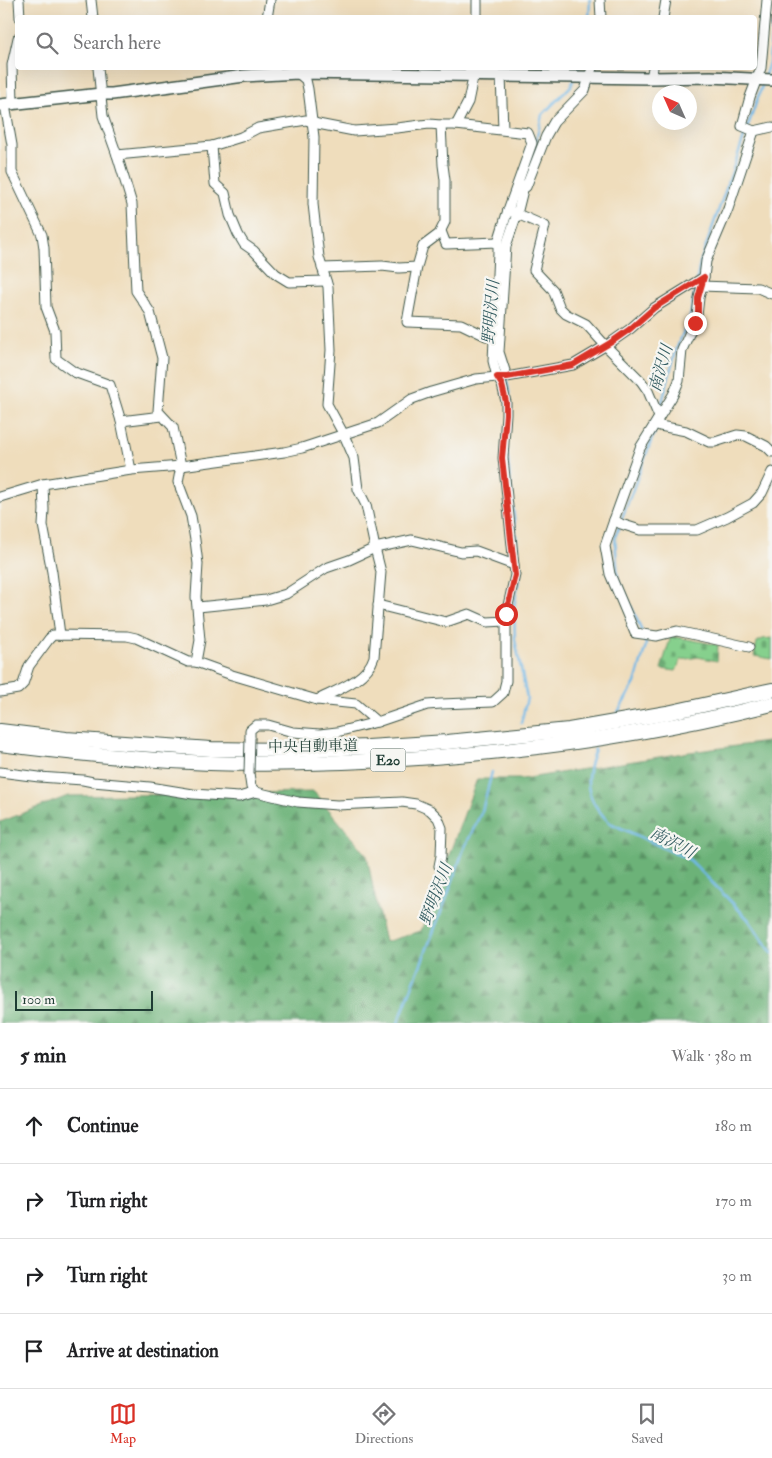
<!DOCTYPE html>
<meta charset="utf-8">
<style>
body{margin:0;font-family:"IM FELL Double Pica","Noto Serif JP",serif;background:#f6f6f6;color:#202124}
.compass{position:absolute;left:652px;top:85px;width:45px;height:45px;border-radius:50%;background:#fff;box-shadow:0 5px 20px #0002;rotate:315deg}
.scale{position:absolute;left:15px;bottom:12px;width:138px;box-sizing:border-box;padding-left:5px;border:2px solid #1f3d34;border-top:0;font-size:14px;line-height:18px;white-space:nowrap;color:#1f3d34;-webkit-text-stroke:4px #f6f6f2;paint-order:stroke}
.stop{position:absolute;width:15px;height:15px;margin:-11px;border:4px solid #d93025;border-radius:50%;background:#fff}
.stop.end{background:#d93025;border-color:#fff;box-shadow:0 1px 5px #0008}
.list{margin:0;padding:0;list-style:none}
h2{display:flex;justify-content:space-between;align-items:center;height:65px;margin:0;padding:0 20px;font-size:21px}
h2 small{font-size:16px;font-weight:400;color:#757577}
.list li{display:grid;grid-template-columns:32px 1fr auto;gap:15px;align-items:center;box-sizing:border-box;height:75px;padding:0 20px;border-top:1px solid #e0e0e0}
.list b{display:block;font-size:19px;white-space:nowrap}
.list em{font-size:16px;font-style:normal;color:#757577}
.icon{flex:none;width:28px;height:28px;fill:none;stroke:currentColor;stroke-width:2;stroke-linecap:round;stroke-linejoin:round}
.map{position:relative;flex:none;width:772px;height:1023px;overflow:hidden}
.search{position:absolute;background:#fff;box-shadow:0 5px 20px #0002;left:15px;right:15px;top:15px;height:55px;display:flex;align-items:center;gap:12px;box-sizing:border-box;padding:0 18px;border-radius:5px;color:#757577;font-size:19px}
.sheet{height:365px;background:#fff}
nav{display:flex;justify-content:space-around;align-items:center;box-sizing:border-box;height:70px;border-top:1px solid #e0e0e0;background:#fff;font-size:14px;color:#757577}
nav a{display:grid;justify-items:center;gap:2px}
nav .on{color:#d93025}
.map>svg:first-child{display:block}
</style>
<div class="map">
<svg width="772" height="1023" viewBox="0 0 772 1023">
<defs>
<pattern id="forest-firs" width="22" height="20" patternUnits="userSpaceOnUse" patternTransform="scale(1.25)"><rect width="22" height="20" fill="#6cb278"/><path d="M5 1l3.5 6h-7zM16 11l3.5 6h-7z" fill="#589263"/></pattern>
<pattern id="cemetery-stones" width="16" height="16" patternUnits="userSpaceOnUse" patternTransform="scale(1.25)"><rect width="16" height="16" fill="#86d08d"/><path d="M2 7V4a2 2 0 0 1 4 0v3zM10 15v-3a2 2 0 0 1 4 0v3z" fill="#6daa74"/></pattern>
</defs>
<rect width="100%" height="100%" fill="#f6f6f2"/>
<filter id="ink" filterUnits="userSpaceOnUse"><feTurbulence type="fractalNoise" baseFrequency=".02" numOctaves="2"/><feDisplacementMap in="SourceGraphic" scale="10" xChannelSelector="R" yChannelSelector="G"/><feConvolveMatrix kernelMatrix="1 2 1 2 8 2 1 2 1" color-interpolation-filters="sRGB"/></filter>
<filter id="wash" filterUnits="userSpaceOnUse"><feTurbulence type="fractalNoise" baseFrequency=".0096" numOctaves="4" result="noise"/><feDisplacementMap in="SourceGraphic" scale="20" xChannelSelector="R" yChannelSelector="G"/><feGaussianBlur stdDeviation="1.12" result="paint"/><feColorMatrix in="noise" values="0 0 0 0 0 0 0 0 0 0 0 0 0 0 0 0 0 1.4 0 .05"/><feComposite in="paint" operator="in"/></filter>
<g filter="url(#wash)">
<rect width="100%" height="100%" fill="#efddbc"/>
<polygon fill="url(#forest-firs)" stroke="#467856" points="767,742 772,744 772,1023 0,1023 0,822 68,796 314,792 367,855 373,888 385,942 421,931 477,779 522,779 690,752"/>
<g fill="url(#cemetery-stones)" stroke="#528660">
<polygon points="671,636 718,645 717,661 698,657 681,660 676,671 661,669"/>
<polygon points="772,638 772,659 754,656 757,642 763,639"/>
</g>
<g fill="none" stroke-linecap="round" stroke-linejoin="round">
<g stroke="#6fb8e7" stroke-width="2.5">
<polyline points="589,18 590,0"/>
<polyline points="577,74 579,68"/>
<polyline points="765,75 769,63 772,25"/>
<polyline points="535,145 542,115 571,86 573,81"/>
<polyline points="697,279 700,263 763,83"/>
<path d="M506,378C511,397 512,411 509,430"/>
<polyline points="661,406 677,347 690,317 696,284"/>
<polyline points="507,450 520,574 514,606 515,640 527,698 521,723"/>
<polyline points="621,521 655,431"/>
<polyline points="619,527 615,537 618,579 636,617 642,632"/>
<polyline points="618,712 635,683 646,645 644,638"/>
<path d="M595,749C583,781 585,799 610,823L690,860L748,919L772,953"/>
<polyline points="398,1023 448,894 463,851 482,811 492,772"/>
</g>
</g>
</g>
<g filter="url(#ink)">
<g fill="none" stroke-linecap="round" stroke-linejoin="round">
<defs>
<g id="minor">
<polyline points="19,0 20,18"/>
<polyline points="91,0 93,18"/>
<polyline points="600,0 601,18"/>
<polyline points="767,0 761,68 750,97 742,126 754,131 728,209 706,261 704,277 699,298 697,316 682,350 679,381 673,395 640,448 614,520 621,524 640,530 697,530 727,517 753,503 762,493 772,472"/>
<polyline points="267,18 270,0"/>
<polyline points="477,18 477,0"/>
<polyline points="663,18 666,0"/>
<polyline points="98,68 103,116 117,155 132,204 136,291 150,312 162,358 158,411 173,427 181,466 178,482 191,516 195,540 198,564 196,597 200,640 196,662"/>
<path d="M298,70V73L306,80L308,89L314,137L313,204L319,257L328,287L331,350L327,404L344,435L354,458L358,489L366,505L375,548L381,572L374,657C367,680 337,690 317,700"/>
<polyline points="501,76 503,129"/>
<polyline points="651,78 653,68"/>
<polyline points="13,104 12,65 18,38"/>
<polyline points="5,105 12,145 12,172 42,235 44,248 46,307 55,331 56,359 74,372 110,385 121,421 131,470"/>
<polyline points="754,131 772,127"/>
<polyline points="212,146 215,184 225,193 230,215 238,234 244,244 254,251 276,274 289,282 326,281"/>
<polyline points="117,155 212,146 241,137 258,128 306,120 318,124 354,131 397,128 429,124 441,125 456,125"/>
<polyline points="521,184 526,187 546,136 554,122 585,90 592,68"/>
<polyline points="508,210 545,226 534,270 553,290 560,308 566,314 586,324 605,345 641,381 648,391 659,417"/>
<polyline points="441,231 446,244 498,242"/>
<polyline points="417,267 407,322 461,324 486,336 493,337"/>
<polyline points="322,268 382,266 399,268 417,267 423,246 439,234 445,222 445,180 443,165 441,125"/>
<polyline points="701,286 758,288 772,294"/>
<polyline points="507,377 499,352 506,246 517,214 524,186"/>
<polyline points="121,421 162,416"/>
<polyline points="657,421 660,426 686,431 709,442 715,442 737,435 746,436 766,446 772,452"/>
<polyline points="43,484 44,510 43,525 52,572 60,635"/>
<polyline points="0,497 43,484 131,470 181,466 284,452 302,448 378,423 412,399 431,392 476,379 497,377 507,377 573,365 610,343 630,329 654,308 704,277"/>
<polyline points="614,520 605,546 610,574 635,633 657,636 677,631 749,647"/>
<polyline points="378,605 446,622 469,614 487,622 506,621"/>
<polyline points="198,607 266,600 286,594 326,568 349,560 375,548 412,540 461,552 476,551 514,565"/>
<polyline points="0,692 18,689 23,684 29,666 49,639 53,635 127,636 136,638 188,662 196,662 232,675 317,700 356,704 377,722"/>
<polyline points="250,738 250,730 256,725 268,725 293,732 320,734 337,732 377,722 427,705 441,704 493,702 503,693 506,681 506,614 515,575 503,458 506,414 506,402 502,385 497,377 493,361 498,252 498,242 508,210 532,143 528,133 456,125 468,102 475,68"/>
<polyline points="0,772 39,777 83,780 93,782 150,787 193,794 239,797 256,792 298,802 337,805 402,802 416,804 430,810 438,818 442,828 441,856 439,866"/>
<polyline points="249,773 251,787 256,792"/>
</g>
<polyline id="major" points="0,105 101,94 112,94 244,76 298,73 651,78 711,77 772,80"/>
<g id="highway">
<polyline points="0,731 66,739 211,749 291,750 368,747 447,742 569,730 667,713 772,690"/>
<path d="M0,744C70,753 140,760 210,763C254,765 299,763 343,762C487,757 632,739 772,704"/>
</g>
</defs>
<use href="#minor" stroke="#3e5548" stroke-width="11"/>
<use href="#major" stroke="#3e5548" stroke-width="14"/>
<use href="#highway" stroke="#3e5548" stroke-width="16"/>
<use href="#minor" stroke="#fff" stroke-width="9"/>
<use href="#major" stroke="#fff" stroke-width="11"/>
<use href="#highway" stroke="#fff" stroke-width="14"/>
<defs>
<polyline id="minor-bridge" points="249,773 250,738"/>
</defs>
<use href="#minor-bridge" stroke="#3e5548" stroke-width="11" stroke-linecap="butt"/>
<use href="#minor-bridge" stroke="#fff" stroke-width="9"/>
</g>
</g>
<g fill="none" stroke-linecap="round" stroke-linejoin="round" filter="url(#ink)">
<polyline stroke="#d93025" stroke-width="6" points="506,614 515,575 502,458 506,414 506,402 502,385 497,377 507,377 573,365 610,343 630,329 654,308 704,277 698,298 698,316 695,323"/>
</g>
<g text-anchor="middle" stroke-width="4.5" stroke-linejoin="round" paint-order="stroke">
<rect fill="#f6f6f2" stroke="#60746d" stroke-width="1" x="370.5" y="748.5" width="35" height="23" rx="4"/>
<g font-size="14" font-weight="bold" fill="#1f3d34">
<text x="388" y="765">E20</text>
</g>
<g font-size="15" fill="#1f3d34" stroke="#f6f6f2">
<text transform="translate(313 746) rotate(-1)" y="5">中央自動車道</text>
</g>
<g font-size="16" font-style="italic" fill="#335c61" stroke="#f6f6f2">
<text transform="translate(490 312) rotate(-85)" y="6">野明沢川</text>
<text transform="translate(660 368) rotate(-74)" y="6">南沢川</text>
<text transform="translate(673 842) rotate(28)" y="6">南沢川</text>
<text transform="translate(435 894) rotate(-69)" y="6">野明沢川</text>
</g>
</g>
</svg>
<svg class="compass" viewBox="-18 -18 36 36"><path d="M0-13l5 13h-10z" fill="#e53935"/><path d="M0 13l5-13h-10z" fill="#757577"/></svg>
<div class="scale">100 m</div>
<div class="stop" style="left:506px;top:614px"></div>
<div class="stop end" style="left:695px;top:323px"></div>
<div class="search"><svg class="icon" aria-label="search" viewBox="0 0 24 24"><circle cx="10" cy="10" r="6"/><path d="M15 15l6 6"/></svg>Search here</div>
</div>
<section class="sheet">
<h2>5 min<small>Walk · 380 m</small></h2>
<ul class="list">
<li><svg class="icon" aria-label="ahead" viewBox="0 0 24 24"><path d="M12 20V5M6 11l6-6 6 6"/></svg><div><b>Continue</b></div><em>180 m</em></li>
<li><svg class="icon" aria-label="right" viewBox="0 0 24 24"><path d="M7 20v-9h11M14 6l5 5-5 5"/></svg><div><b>Turn right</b></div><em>170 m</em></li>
<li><svg class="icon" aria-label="right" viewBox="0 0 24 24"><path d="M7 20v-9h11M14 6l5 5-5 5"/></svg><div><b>Turn right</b></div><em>30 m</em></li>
<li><svg class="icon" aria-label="arrive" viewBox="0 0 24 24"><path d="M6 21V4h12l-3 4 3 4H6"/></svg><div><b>Arrive at destination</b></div></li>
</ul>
</section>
<nav>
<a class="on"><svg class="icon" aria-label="map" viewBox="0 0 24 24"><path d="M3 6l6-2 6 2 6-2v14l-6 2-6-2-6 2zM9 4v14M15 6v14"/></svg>Map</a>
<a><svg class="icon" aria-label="directions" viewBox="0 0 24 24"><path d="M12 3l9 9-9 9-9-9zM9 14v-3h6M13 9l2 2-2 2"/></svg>Directions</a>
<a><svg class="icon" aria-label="saved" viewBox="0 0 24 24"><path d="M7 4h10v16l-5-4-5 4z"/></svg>Saved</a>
</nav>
